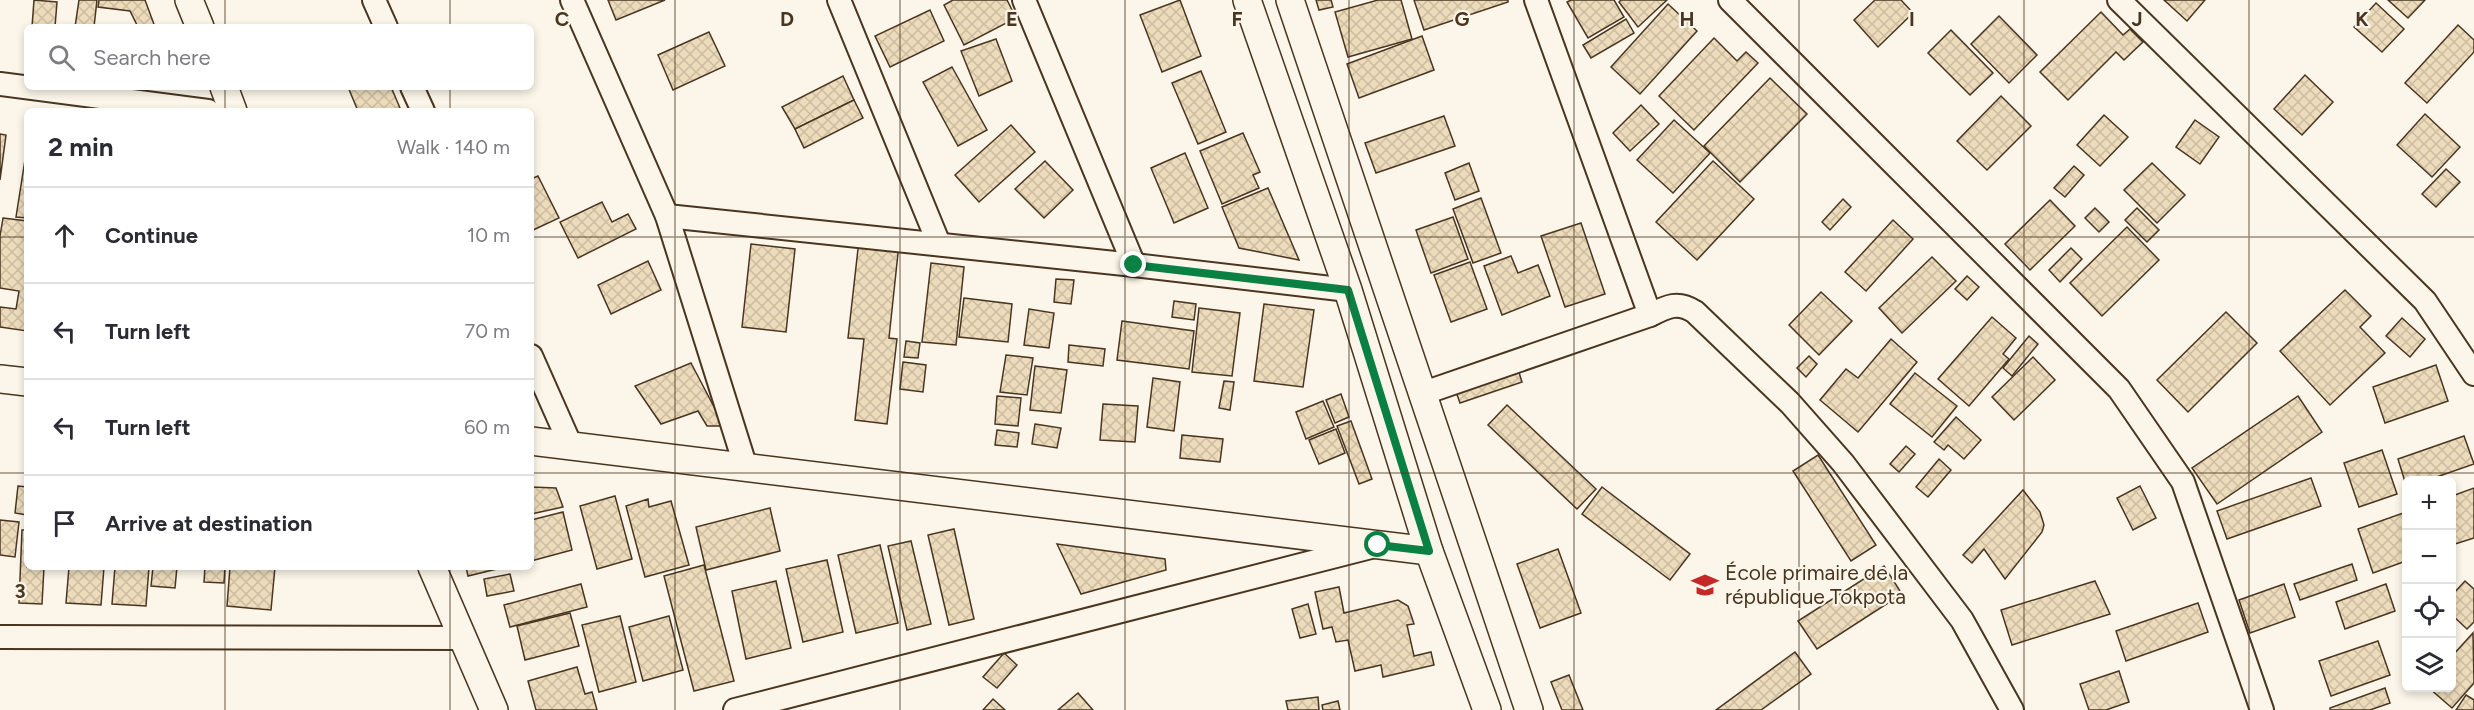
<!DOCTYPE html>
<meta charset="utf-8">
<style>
body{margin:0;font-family:Figtree,sans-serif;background:#f2f2f3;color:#2b2b33}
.controls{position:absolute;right:18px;bottom:18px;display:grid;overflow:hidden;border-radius:9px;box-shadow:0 3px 9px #0003}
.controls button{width:54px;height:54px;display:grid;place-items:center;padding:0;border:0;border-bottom:2px solid #e1e1e2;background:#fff;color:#2b2b33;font:30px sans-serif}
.stop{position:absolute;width:18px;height:18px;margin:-14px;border:4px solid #0b8043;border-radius:50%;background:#fff}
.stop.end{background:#0b8043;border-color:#fff;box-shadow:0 2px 6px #0008}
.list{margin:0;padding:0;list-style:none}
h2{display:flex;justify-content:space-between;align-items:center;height:78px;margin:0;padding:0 24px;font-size:26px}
h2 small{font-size:20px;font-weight:400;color:#7c7c81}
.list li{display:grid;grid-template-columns:39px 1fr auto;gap:18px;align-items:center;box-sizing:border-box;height:96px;padding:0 24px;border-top:2px solid #e1e1e2}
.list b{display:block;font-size:22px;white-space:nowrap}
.list em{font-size:20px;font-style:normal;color:#7c7c81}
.icon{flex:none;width:33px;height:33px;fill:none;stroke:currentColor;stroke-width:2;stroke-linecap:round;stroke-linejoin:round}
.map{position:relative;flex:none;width:2474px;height:710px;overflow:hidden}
.search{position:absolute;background:#fff;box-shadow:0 3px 9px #0003;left:24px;top:24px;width:510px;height:66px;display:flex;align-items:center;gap:15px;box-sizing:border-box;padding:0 21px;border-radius:9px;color:#7c7c81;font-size:22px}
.panel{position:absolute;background:#fff;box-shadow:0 3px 9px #0003;left:24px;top:108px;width:510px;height:462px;border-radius:9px}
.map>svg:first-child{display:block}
</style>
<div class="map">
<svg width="2474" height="710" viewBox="0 0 2474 710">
<defs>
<pattern id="building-cross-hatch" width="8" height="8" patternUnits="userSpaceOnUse" patternTransform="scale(1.5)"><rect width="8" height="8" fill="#ecdcbc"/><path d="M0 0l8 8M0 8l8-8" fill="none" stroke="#ccbda1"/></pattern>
</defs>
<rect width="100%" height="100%" fill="#fbf6e9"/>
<g fill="url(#building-cross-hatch)" stroke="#4a3520" stroke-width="1.5">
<polygon points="34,0 57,2 55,27 32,27"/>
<polygon points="79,0 97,0 94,27 75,27"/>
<polygon points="99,0 145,0 155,27 138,27 130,11 98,7"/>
<polygon points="608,0 665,0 616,20"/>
<polygon points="953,0 1007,0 1016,18 964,45 944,5"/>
<polygon points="1180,0 1201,56 1162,72 1140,15"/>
<polygon points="1316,0 1331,0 1333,7 1319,10"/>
<polygon points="1378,0 1401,0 1412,39 1348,57 1335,12"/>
<polygon points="1414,0 1508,0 1508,2 1424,30"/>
<polygon points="1571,0 1614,0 1624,17 1588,38 1567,2"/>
<polygon points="1621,0 1667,0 1638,27 1619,2"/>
<polygon points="1875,0 1901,0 1913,13 1878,47 1854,20"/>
<polygon points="2164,0 2205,0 2187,21"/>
<polygon points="2388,0 2425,0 2408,18"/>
<polygon points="2376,3 2404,29 2382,52 2354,27"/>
<polygon points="1668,4 1697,31 1640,94 1611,67"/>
<polygon points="930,10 944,41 890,67 875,36"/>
<polygon points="2101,12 2123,35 2130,29 2143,42 2124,60 2116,52 2068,100 2040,72"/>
<polygon points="1999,16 2037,55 2009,83 1971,44"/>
<polygon points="1626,19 1634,33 1591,58 1583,45"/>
<polygon points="2458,25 2474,40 2474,52 2427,103 2405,83"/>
<polygon points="1951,30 1993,73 1970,95 1928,53"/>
<polygon points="709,32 725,66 673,90 658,55"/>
<polygon points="1422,36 1434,70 1359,98 1347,64"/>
<polygon points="1714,38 1737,61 1746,52 1758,63 1694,130 1659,96"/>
<polygon points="996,39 1012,81 979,96 961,51"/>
<polygon points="952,67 987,130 958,146 923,82"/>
<polygon points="1201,71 1226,132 1198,144 1172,83"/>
<polygon points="2305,75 2333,102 2302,135 2274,109"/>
<polygon points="843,76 854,100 795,129 782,107"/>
<polygon points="1770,78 1807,114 1740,182 1704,146"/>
<polygon points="348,87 391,87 400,108 392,111 358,111"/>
<polygon points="2001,96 2031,126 1987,170 1957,141"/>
<polygon points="854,100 863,118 804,148 795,129"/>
<polygon points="1641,105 1659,124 1630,151 1613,133"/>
<polygon points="2425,114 2460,147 2432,177 2397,145"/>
<polygon points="2104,115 2128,137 2100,166 2077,145"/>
<polygon points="1444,116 1455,146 1376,173 1365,143"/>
<polygon points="1674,120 1710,153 1673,193 1637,160"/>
<polygon points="2195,120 2219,137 2200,164 2176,147"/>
<polygon points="1011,125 1035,152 979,202 955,175"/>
<polygon points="1243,133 1260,172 1253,175 1259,188 1222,204 1200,151"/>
<polygon points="0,134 6,135 0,180"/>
<polygon points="27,147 27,218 16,217"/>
<polygon points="1185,153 1208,208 1174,223 1151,168"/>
<polygon points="1045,161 1073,190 1044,218 1015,189"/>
<polygon points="1713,161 1754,199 1697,260 1656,222"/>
<polygon points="1469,163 1479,191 1455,200 1445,173"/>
<polygon points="2152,163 2185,195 2157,223 2124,190"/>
<polygon points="2074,166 2084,175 2065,197 2054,188"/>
<polygon points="2446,169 2460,182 2436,207 2422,194"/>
<polygon points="538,176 559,218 531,231 531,179"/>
<polygon points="1268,188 1299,260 1239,248 1222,207"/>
<polygon points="1481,198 1501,253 1473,263 1453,209"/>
<polygon points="1843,199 1851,207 1830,230 1822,222"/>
<polygon points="2050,200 2075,226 2030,270 2005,244"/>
<polygon points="602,202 612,222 628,214 636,229 578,258 560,222"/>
<polygon points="2095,208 2109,222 2099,232 2085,218"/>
<polygon points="2137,208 2159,230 2147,242 2125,220"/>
<polygon points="1453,217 1468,259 1431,273 1416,230"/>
<polygon points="3,218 27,221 27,331 0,327 0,307 16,309 19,291 0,288 0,236"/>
<polygon points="1893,220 1913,239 1866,291 1845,272"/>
<polygon points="1581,223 1605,294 1565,307 1541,236"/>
<polygon points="2127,227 2159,260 2102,316 2070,283"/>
<polygon points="859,240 899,244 889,338 897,339 887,424 855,420 864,339 848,338"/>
<polygon points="751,244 795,249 786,332 742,327"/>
<polygon points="2071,248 2082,259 2060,282 2049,270"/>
<polygon points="1511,256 1518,273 1538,265 1550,296 1502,315 1484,266"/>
<polygon points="1932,257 1956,281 1902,333 1879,308"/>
<polygon points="648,261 661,290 611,314 598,285"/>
<polygon points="1470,262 1487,309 1451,322 1434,275"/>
<polygon points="931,263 964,267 956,345 922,342"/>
<polygon points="1967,276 1979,287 1967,300 1955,289"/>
<polygon points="1056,279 1074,280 1071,304 1054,302"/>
<polygon points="2345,290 2371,316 2360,327 2385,353 2330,405 2280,351"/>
<polygon points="1821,292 1852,321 1819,355 1789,325"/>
<polygon points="964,298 1012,304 1008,342 959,337"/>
<polygon points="1174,301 1196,304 1194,320 1172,317"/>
<polygon points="1264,304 1314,310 1303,387 1254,381"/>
<polygon points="1199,308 1240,313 1232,376 1192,372"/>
<polygon points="1029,309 1054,313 1049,348 1024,345"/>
<polygon points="2226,312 2257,343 2188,412 2157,380"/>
<polygon points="1992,317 2016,338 2003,354 2009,359 1969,406 1938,379"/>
<polygon points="2402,318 2425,339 2410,357 2386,336"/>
<polygon points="1122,321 1194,331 1189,369 1117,360"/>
<polygon points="2029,336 2038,344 2012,376 2003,368"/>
<polygon points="1891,339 1917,362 1858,432 1820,400 1846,369 1858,378"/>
<polygon points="906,341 920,343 918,358 904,357"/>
<polygon points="1069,345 1105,349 1103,366 1068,362"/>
<polygon points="1006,355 1033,358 1027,395 1000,392"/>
<polygon points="1809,356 1817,364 1806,377 1797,368"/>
<polygon points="2033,357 2055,380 2014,420 1992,397"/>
<polygon points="903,362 926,365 923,392 900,389"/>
<polygon points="691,363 724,426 707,426 698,411 661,424 635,386"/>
<polygon points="2436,365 2448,401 2385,423 2373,387"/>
<polygon points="1035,366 1067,370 1061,413 1030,410"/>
<polygon points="1517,366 1522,382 1460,403 1454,386"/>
<polygon points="1915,373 1957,406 1932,437 1890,404"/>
<polygon points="1153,378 1180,382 1174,431 1147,427"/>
<polygon points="1224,381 1234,382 1230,410 1219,408"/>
<polygon points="1341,394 1349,417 1335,423 1326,400"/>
<polygon points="997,396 1021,398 1018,426 995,424"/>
<polygon points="2298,396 2322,432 2217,504 2192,468"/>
<polygon points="1323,401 1334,427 1306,439 1296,412"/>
<polygon points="1103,404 1138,406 1135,442 1100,440"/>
<polygon points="1507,405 1596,489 1577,509 1488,425"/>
<polygon points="1956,417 1981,440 1964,459 1948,445 1944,450 1934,442"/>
<polygon points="1351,421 1372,479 1359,484 1337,426"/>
<polygon points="1035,424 1061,428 1057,448 1032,444"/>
<polygon points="1336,429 1345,453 1319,464 1309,440"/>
<polygon points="997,430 1019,433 1017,447 995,445"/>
<polygon points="1182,435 1223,439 1220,462 1180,458"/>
<polygon points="2464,436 2474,464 2428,480 2406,480 2406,485 2398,459"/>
<polygon points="1906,446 1915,454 1899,472 1890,464"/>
<polygon points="2382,450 2397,494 2359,507 2344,463"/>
<polygon points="1818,455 1876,545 1851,561 1793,471"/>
<polygon points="1939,459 1951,470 1928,497 1916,487"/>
<polygon points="2311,478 2321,506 2227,539 2217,511"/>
<polygon points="18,486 27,487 27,515 15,513"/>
<polygon points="2140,486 2156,518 2133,530 2117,498"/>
<polygon points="531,487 556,488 563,507 531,514"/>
<polygon points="1602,487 1690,554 1670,580 1582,514"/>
<polygon points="2474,488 2474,538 2452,545 2452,496"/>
<polygon points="2023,490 2040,512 2044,525 2042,532 2005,579 1984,549 1972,563 1963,555"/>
<polygon points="615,496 632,559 597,569 580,506"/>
<polygon points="648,499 649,507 671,501 689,565 645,577 626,506"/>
<polygon points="770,508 780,551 706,570 696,527"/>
<polygon points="563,512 572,550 531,561 531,520"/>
<polygon points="2406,512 2406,561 2373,573 2358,529"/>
<polygon points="0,520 19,522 15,557 0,555"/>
<polygon points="954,529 974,619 949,625 928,535"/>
<polygon points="22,530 27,530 27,567 44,567 42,604 19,603"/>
<polygon points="911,541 931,624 907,630 888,546"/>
<polygon points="1057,544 1165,559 1166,570 1081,594"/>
<polygon points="880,545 898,623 856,633 838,555"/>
<polygon points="1558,549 1581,613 1540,628 1517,564"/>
<polygon points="827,560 843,632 803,642 786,569"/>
<polygon points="2352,564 2357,580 2300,600 2294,584"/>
<polygon points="704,565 734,681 694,691 664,576"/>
<polygon points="1884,566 1902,594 1817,649 1798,621"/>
<polygon points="69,567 104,567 101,605 66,603"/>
<polygon points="115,567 149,567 146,606 112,604"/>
<polygon points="153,567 177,567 175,588 151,586"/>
<polygon points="205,567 225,567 224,583 204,582"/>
<polygon points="230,567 275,567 271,610 227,606"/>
<polygon points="466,567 505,567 468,576"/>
<polygon points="510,574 514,591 487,596 484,579"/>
<polygon points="776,581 791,648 746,659 732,591"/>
<polygon points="2095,581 2110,614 2012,645 2001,610"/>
<polygon points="2465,581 2474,589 2474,622 2467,629 2452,615 2452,595"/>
<polygon points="581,584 587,607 510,627 504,605"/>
<polygon points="2284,584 2295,617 2250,633 2239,600"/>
<polygon points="2386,584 2395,611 2345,629 2336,602"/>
<polygon points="1339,587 1344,613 1398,600 1408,606 1414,624 1407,625 1414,656 1431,652 1434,665 1383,677 1381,665 1355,671 1348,640 1336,642 1332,627 1323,629 1315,592"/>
<polygon points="2198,603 2208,632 2126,661 2116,631"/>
<polygon points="1308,604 1316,634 1300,638 1292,609"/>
<polygon points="570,613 579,646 525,660 517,626"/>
<polygon points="620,616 636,682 599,692 582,625"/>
<polygon points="669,616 683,670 643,681 629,627"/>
<polygon points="2473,633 2474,683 2452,708 2429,688 2452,688 2452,656"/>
<polygon points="2378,641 2390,675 2331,696 2319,661"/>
<polygon points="1795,652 1811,674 1761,710 1716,710"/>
<polygon points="1004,653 1017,665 997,688 983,677"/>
<polygon points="577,667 585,694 592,692 597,710 536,710 528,681"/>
<polygon points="2119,671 2129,702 2106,710 2089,710 2080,684"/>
<polygon points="1569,675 1583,710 1562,710 1551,682"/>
<polygon points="2385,688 2390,703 2370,710 2330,710 2330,708"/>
<polygon points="1078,693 1093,710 1058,710"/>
<polygon points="2466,695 2474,700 2474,710 2456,710"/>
<polygon points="1318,697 1319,710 1288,710 1286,701"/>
<polygon points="993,699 1005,710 983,710"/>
<polygon points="1338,701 1340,710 1323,710 1322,705"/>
</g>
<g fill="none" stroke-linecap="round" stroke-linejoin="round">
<defs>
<g id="minor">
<polyline points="374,0 386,27"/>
<polyline points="572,0 667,216 746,468"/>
<polyline points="839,0 939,244"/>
<polyline points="1024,0 1134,265"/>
<path d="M1536,0L1650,315C1668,306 1678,301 1695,312L1790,403L1843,463L1962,620L2012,710"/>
<polyline points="1730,0 2119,389 2183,482 2262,710"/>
<polyline points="2119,0 2425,301 2474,374"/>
<polyline points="0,84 208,111"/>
<polyline points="412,87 423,111"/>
<polyline points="667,216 1134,265 1348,290"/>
<polyline points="531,356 571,446"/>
<polyline points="1421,394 1650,315"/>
<polyline points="0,637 463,638"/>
<polyline points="735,710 1371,547"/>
</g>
<g id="tertiary">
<polyline points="189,0 200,27"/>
<polyline points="1247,0 1348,290 1429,551 1487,710"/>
<polyline points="1290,0 1529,710"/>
<polyline points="224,87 233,111"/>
<polyline points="0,379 27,382"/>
<polyline points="531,441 1429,551"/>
<polyline points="432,567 494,710"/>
</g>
</defs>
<use href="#minor" stroke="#4a3520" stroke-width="26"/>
<use href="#tertiary" stroke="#4a3520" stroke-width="30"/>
<use href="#minor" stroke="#fbf6e9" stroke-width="22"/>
<use href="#tertiary" stroke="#fbf6e9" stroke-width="27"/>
</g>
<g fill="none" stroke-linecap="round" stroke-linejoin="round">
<polyline stroke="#0b8043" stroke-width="8" points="1134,265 1348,290 1429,551 1378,545"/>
</g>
<path fill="none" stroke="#4a3520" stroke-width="1.5" stroke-opacity="0.55" d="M225,0V27M450,0V27M675,0V710M900,0V710M1125,0V710M1349,0V710M1574,0V710M1799,0V710M2024,0V710M2249,0V710M225,87V111M450,87V111M0,237H27M531,237H2474M0,473H27M531,473H2474M225,567V710M450,567V710"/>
<defs>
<symbol id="school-bare" viewBox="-9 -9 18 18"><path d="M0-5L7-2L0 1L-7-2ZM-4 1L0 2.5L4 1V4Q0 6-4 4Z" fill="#c62828" stroke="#fbf6e9" stroke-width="2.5" paint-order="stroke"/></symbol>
</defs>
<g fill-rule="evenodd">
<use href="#school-bare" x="1686" y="566" width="38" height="38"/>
</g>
<g text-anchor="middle" stroke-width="4.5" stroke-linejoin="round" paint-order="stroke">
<g font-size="21" fill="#4a3520" stroke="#fbf6e9" text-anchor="start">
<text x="1725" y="580">École primaire de la<tspan x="1725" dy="24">république Tokpota</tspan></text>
</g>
</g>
<g font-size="20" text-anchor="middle" font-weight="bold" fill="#4a3520" stroke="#fbf6e9" stroke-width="4.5" stroke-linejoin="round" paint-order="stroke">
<text x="562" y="26">C</text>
<text x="787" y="26">D</text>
<text x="1012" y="26">E</text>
<text x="1237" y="26">F</text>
<text x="1462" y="26">G</text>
<text x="1687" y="26">H</text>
<text x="1912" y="26">I</text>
<text x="2137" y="26">J</text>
<text x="2362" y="26">K</text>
<text x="20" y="598">3</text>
</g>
</svg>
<div class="controls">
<button>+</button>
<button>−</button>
<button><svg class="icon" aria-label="locate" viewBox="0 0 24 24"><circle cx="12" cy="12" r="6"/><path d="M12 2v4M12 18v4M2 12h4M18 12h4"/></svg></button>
<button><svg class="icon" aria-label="layers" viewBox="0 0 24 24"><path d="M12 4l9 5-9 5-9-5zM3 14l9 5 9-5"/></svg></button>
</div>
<div class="stop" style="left:1378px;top:545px"></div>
<div class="stop end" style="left:1134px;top:265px"></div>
<div class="search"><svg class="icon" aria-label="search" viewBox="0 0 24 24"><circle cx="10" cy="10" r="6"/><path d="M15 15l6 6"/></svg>Search here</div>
<section class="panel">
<h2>2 min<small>Walk · 140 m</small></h2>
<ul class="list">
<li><svg class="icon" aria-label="ahead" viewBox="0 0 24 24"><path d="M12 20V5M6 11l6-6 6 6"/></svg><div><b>Continue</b></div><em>10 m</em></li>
<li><svg class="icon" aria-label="left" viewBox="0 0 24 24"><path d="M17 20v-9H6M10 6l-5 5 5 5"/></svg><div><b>Turn left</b></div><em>70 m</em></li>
<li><svg class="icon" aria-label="left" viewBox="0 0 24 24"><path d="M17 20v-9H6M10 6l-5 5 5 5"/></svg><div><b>Turn left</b></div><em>60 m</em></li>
<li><svg class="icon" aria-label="arrive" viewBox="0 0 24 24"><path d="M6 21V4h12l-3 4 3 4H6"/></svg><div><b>Arrive at destination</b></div></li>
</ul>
</section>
</div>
